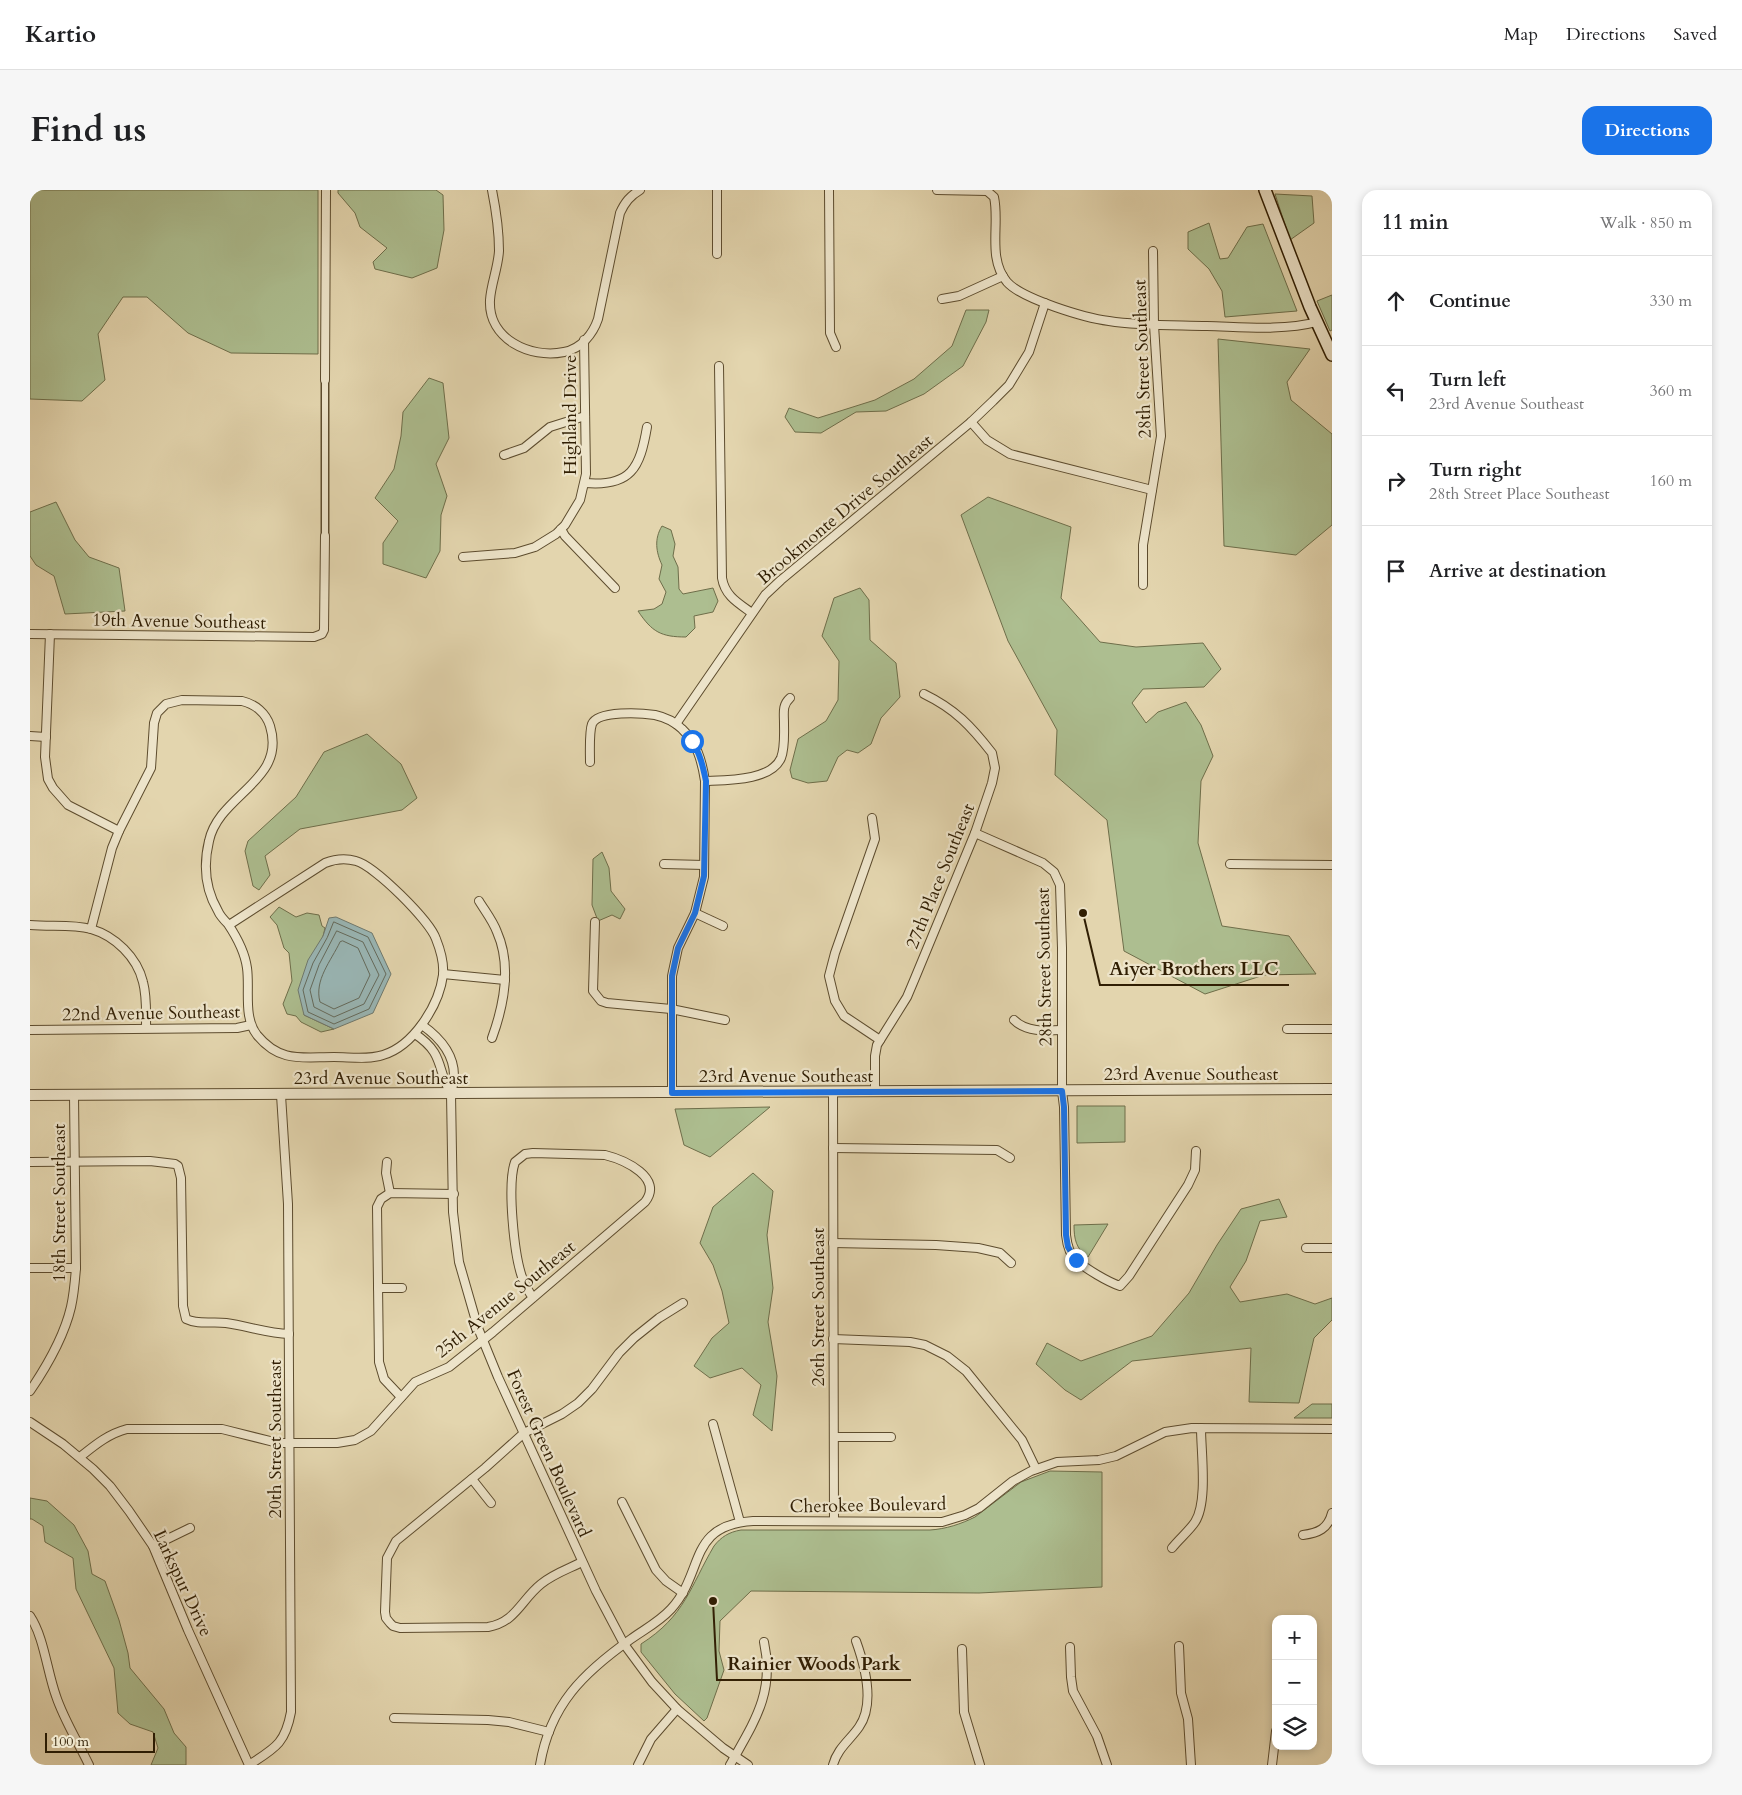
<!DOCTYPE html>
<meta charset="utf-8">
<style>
body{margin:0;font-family:Cardo,serif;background:#f6f6f6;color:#202124}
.controls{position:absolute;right:15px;bottom:15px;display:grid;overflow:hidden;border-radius:10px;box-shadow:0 2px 8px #0003}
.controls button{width:45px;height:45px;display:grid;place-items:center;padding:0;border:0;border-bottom:1px solid #e0e0e0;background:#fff;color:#202124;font:25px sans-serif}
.scale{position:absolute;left:15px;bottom:12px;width:110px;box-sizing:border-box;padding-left:5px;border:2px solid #301e03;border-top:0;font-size:14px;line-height:18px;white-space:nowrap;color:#301e03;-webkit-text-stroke:4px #ede4ca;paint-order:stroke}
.stop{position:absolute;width:15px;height:15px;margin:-11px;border:4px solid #1a73e8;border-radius:50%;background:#fff}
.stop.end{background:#1a73e8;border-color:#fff;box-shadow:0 1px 5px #0008}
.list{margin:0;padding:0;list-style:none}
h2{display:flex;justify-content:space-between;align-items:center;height:65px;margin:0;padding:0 20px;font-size:21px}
h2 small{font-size:16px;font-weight:400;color:#757577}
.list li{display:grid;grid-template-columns:32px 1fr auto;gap:15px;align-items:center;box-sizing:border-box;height:90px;padding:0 20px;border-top:1px solid #e0e0e0}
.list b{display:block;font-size:19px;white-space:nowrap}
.list p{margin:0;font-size:16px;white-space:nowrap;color:#757577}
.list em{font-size:16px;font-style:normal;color:#757577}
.icon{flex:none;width:28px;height:28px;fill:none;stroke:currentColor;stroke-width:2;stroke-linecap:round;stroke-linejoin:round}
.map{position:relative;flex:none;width:1302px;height:1575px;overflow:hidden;border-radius:15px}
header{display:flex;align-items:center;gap:30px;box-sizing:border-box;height:70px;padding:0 25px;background:#fff;border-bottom:1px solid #e0e0e0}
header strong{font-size:24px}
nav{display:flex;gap:28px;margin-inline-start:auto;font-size:18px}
.intro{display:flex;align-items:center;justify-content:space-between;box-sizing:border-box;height:120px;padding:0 30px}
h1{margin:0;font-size:35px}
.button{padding:12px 22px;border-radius:15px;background:#1a73e8;color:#fff;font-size:18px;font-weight:700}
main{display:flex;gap:30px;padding:0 30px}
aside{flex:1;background:#fff;border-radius:15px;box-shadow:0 2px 8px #0003}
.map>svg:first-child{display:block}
</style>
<header>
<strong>Kartio</strong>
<nav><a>Map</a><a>Directions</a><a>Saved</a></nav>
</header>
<div class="intro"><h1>Find us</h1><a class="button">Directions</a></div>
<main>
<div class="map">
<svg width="1302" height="1575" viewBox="0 0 1302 1575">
<rect width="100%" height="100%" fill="#e3d5ae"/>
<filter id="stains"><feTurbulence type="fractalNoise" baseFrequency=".004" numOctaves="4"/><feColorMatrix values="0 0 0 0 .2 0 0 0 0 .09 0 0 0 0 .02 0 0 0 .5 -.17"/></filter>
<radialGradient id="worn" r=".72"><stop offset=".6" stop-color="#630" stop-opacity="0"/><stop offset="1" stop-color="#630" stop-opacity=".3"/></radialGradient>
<g fill="#adbe90" stroke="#6e6e4a">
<polygon points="0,0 288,0 288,164 201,163 158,143 117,107 93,107 68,144 75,190 52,211 0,209"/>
<polygon points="308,0 406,0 413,5 414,40 407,78 382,88 345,79 343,72 357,58 330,37 325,23 308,3"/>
<polygon points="1245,4 1282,6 1284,33 1260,50"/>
<polygon points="1179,33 1190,69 1198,68 1217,37 1233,34 1267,121 1195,127 1192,101 1179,79 1158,59 1158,42"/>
<polygon points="1302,105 1302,140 1300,141 1287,111"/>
<polygon points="936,120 959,120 956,132 933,176 894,204 856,221 826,222 791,243 765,242 755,227 759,218 788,228 845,210 884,189 922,156"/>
<polygon points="1188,149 1280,159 1257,192 1261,210 1302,244 1302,335 1266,365 1194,356"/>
<polygon points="399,188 413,193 419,248 406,274 417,306 411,325 410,361 396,388 353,374 353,353 368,331 345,308 364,279 371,246 373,222"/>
<polygon points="958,307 1041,337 1031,408 1070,452 1106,457 1173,453 1191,479 1174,497 1113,499 1102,513 1116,533 1128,522 1156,512 1171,535 1183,566 1171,591 1168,653 1192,736 1259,746 1286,784 1234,785 1175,804 1094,761 1077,630 1025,585 1027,540 978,451 931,325"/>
<polygon points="26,312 45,350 59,367 89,378 95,421 35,424 24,386 6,375 0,366 0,322"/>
<path d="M632,336L641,340L645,354L643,366L648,377L649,399L653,404L683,398L688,411L683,422L664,426L665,438L656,447C631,447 622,442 608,421L624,419L632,414L636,402L629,389L632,375C626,362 624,349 632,336Z"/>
<polygon points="830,398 839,410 840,450 866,473 870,507 851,528 841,554 828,563 817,560 808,567 797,591 778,593 762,588 760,580 768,549 796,531 808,510 809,471 792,446 804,408"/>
<polygon points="337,544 371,574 387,608 372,620 270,639 235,666 240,685 229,700 223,696 215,661 218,651 266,607 294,562"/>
<polygon points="572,662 579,678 581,701 595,719 590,729 582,725 568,731 562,715 563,669"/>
<polygon points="249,717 266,727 277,723 289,725 292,736 295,738 274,825 304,839 291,842 271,832 266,826 257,824 253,814 262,791 259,763 254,758 247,735 240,727"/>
<polygon points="1047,916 1095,916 1095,952 1047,953"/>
<polygon points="740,917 680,967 654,955 645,919"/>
<polygon points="723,983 743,1001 737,1045 743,1098 738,1132 747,1186 742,1241 723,1225 731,1195 712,1178 680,1188 664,1176 682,1148 699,1133 692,1101 683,1075 670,1053 683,1017"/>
<polygon points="1249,1009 1257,1027 1230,1031 1216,1071 1200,1097 1210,1112 1257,1104 1285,1114 1302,1108 1302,1130 1284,1148 1269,1213 1219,1212 1221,1158 1102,1171 1051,1210 1035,1200 1006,1174 1017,1153 1051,1171 1122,1146 1159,1103 1187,1055 1211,1019"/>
<path d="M1078,1034L1058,1067C1046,1059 1044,1049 1044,1035Z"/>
<polygon points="1282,1214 1302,1214 1302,1228 1264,1228"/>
<path d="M1020,1281L1072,1282V1397L949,1403L721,1401L690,1431L689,1461L694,1480L677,1528L674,1531L645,1504L611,1462V1454C655,1426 660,1397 684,1356C691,1347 699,1342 711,1340H900C916,1339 931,1334 945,1327L991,1292Z"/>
<polygon points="0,1308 17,1311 44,1335 58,1361 62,1384 75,1391 89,1430 98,1463 100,1478 134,1519 144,1543 156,1557 156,1575 121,1575 128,1558 123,1542 100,1534 88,1523 84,1478 46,1399 43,1368 15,1352 13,1336 2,1329 0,1329"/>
</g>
<polygon fill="#99b6b5" stroke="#6f796e" points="306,727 342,743 361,784 343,823 304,839 274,825 268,800 278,770 293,746 299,728"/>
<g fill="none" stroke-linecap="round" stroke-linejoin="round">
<g stroke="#646a5c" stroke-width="1">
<polygon points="304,732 338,747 356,784 339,819 304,834 278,822 273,800 283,773 297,748"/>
<polygon points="307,741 333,752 349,785 334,814 304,827 284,817 280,800 289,775"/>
<path d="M313,751L328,758L340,785L329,808L304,819L290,812C284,790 301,771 310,752Z"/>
</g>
<defs>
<polyline id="pedestrian" points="295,346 295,190"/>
<g id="minor">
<path d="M462,0C466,20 469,40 469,61C468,78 461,94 460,110C458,149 500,169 534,162C551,159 563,144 568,129L590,23C595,12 600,6 610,0"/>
<polyline points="687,0 687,64"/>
<polyline points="799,0 800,143 806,157"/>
<path d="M907,0L957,1L964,7C970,34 957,68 977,92C992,109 1055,128 1079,131C1111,136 1145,135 1177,136C1214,137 1252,141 1287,132"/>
<polyline points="912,109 929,106 973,86"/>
<path d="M689,176L692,388C695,406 708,413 722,423"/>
<polyline points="295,190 296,0"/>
<polyline points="941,232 957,250 980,264 1122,300"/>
<polyline points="474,265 494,258 520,237 555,226"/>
<path d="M555,293C601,297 610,278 617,237"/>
<polyline points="531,339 535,346 585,398"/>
<polyline points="433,367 485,363 505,357 526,344 535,335 550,310 556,284 554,150"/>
<polyline points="1113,395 1113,355 1131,246 1124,135 1123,61"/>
<polyline points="0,444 284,447 292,444 294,440 295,346"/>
<polyline points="20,444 15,567 18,589 23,598 38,615 89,641"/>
<polyline points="646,534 735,405 751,390 941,232 963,211 979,195 999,162 1015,113"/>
<polyline points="0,546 16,547"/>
<path d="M560,572C560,563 559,542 562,534C568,520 612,523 625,525C634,527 645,532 652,539C667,553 672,571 675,591L674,687L665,723L648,758L642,786V903"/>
<path d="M675,591C697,590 741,591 751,568C755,558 754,544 754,533C754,523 752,515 760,508"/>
<polyline points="842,628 845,649 805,763 799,786 805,811 814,826 850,850"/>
<path d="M945,643L1013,673L1024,682L1030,695L1032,758V901L1034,917L1036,1045C1037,1054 1039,1064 1046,1070C1056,1079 1078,1092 1090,1096L1099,1086L1158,995L1165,980L1166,961"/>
<polyline points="634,674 674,675"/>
<polyline points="1200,674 1302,675"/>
<path d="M449,711C455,721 463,731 467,742C482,776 474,815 462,848"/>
<polyline points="665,723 693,736"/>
<polyline points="565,732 563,801 571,811 577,813 641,819 695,830"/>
<path d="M0,735C20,737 42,734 61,739C85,746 107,767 113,792C117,807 116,823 116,838"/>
<path d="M61,739L82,658L89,641L121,578L124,533L127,523L136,514L152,510L212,511C225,514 236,523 240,536C257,591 189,604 179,651C173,676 175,699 188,721C190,726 194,730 198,734C206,746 215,763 217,778C220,799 213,827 227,845C250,873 272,867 304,867C320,867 338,870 353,865C383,856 409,816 413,785C414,774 410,759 406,749C400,731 345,676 326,671C316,668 305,669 295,673L199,735"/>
<polyline points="413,784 475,790"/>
<path d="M984,830C996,842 1015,841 1031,840"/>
<path d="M392,835C409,847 425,865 424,888C424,893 422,899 421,904L423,1022L429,1072L448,1138L468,1187L566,1401L594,1454L622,1492L647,1519L693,1558L718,1575"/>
<polyline points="1257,839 1302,839"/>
<polyline points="0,840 207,838 221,835"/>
<path d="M385,844C415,864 406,878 421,904"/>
<polyline points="803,902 804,1331"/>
<path d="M845,902V866L847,855L877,807L885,788L945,643L962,593L965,578L962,563C941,536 925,519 894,504"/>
<polyline points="803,958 967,960 980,968"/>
<path d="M0,972L120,971L145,974L148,976L151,988L153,1116L156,1129C168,1135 183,1131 196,1133C217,1136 237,1143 259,1144"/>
<polyline points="357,972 356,983 360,1003"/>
<polyline points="803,1053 906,1055 948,1058 970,1063 981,1073"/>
<polyline points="1276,1058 1302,1058"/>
<polyline points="0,1078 46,1078"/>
<polyline points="348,1098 372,1098"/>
<polyline points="803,1149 880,1152 895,1155 917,1166 936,1181 992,1250 1006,1279"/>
<path d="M0,1201C17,1176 34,1147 41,1117C44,1104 45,1090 46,1078L44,906"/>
<polyline points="371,1207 354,1189 349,1172 347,1017 351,1009 360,1003 424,1004"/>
<polyline points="0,1232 33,1254 63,1279 80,1296 99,1321 123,1356 158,1440 219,1575"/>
<polyline points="683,1234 710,1332"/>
<polyline points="804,1247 861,1247"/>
<path d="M50,1267C65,1255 78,1244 97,1239H192L248,1253H307L325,1250L341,1241L385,1192L419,1177L463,1142L615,1012C634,988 595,970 575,965L503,963L495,964L485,972C477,994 484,1064 492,1087C495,1095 498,1101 503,1108"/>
<polyline points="442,1289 461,1313"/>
<polyline points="592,1312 626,1380 636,1391 653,1403"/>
<path d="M1273,1345C1288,1343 1298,1339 1302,1323"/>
<polyline points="123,1356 160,1338"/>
<path d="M1142,1358C1149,1349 1159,1341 1165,1332C1178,1312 1171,1262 1171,1238"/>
<path d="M552,1372C538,1379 523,1384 511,1394C491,1410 486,1432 458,1437L370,1438L363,1436L360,1433L356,1428L355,1422L357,1368L366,1351L455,1278L494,1243L532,1224L548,1213L562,1199L589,1163L604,1148L629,1128L653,1113"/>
<path d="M0,1426C14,1447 17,1481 26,1506C34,1530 48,1552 59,1575"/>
<polyline points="1149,1456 1151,1503 1158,1529 1161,1575"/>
<polyline points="1040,1457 1041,1487 1043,1501 1067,1546 1077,1575"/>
<polyline points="932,1459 934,1522 950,1575"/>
<polyline points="364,1528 458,1530 479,1532 519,1542"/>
<path d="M219,1575C245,1558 255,1554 261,1522L258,1014L251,905"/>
<path d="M510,1575C520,1515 553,1483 601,1449C615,1439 629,1432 641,1419C675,1382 657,1335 723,1331L912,1332L935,1325L949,1318L983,1291L1001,1281L1027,1272L1069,1270L1086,1266L1135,1242L1162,1238L1302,1239"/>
<polyline points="608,1575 621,1549 647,1519"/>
<path d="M700,1575C724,1532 745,1503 734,1452"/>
<path d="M803,1575C807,1559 820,1550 829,1537C845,1514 835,1476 826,1451"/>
<polyline points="1242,1575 1246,1541"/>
</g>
<polyline id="tertiary" points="0,905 1302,899"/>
<polyline id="secondary" points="1235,0 1280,117 1302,165"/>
</defs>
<use href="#pedestrian" stroke="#5d4c2e" stroke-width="9"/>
<use href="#minor" stroke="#5d4c2e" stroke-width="10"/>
<use href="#tertiary" stroke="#5d4c2e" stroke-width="12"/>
<use href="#secondary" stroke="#301e03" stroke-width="14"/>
<use href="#pedestrian" stroke="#ede4ca" stroke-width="6"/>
<use href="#minor" stroke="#ede4ca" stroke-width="8"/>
<use href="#tertiary" stroke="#ede4ca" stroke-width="10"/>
<use href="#secondary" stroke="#ede4ca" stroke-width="11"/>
</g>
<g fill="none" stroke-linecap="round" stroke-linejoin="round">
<path stroke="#1a73e8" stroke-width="6" d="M662,551C670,563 673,577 676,591L674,686L665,723L648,758L642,786V903L1032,901L1034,917L1036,1045L1038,1057L1046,1070"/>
</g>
<g text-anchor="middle" stroke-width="4.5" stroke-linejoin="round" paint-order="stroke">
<g font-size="18" fill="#301e03" stroke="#ede4ca">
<text transform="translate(1112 169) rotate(-92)" y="6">28th Street Southeast</text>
<text transform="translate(540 225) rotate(-90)" y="6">Highland Drive</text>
<text transform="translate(815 319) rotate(-40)" y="6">Brookmonte Drive Southeast</text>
<text transform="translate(149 431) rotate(1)" y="6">19th Avenue Southeast</text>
<text transform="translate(910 686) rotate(-68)" y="6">27th Place Southeast</text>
<text transform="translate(1014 777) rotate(-91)" y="6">28th Street Southeast</text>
<text transform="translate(121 823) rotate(-1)" y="6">22nd Avenue Southeast</text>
<text x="1161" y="890">23rd Avenue Southeast</text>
<text x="756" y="892">23rd Avenue Southeast</text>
<text x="351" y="894">23rd Avenue Southeast</text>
<text transform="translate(29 1013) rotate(-90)" y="6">18th Street Southeast</text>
<text transform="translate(475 1109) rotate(-39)" y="6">25th Avenue Southeast</text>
<text transform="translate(788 1117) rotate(-90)" y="6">26th Street Southeast</text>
<text transform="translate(245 1249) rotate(-90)" y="6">20th Street Southeast</text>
<text transform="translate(519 1263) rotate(66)" y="6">Forest Green Boulevard</text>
<text transform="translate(838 1315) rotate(-1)" y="6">Cherokee Boulevard</text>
<text transform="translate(153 1393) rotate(65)" y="6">Larkspur Drive</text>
</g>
</g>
<path fill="none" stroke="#301e03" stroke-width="2" d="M1053 723L1070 795H1259M683 1411L687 1490H881"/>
<g fill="#301e03" stroke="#ede4ca" stroke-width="2">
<circle cx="1053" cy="723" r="5"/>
<circle cx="683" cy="1411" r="5"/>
</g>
<g font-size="19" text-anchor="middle" font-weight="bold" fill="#301e03" stroke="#ede4ca" stroke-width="4.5" stroke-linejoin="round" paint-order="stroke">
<text x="1164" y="785">Aiyer Brothers LLC</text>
<text x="784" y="1480">Rainier Woods Park</text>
</g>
<rect width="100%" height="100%" filter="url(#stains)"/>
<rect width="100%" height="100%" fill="url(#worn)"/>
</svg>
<div class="controls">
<button>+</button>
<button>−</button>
<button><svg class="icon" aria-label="layers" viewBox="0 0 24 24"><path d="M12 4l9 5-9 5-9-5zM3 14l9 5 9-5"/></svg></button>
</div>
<div class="scale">100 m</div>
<div class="stop" style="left:662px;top:551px"></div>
<div class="stop end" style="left:1046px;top:1070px"></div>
</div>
<aside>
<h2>11 min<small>Walk · 850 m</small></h2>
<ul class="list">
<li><svg class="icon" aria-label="ahead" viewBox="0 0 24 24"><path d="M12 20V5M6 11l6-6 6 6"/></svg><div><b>Continue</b></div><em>330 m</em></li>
<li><svg class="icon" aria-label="left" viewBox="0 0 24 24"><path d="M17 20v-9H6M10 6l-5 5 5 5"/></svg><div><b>Turn left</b><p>23rd Avenue Southeast</p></div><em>360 m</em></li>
<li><svg class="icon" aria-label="right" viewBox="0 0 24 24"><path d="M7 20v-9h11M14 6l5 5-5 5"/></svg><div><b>Turn right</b><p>28th Street Place Southeast</p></div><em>160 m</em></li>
<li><svg class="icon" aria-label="arrive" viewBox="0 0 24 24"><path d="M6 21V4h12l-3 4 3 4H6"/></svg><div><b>Arrive at destination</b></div></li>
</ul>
</aside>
</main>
